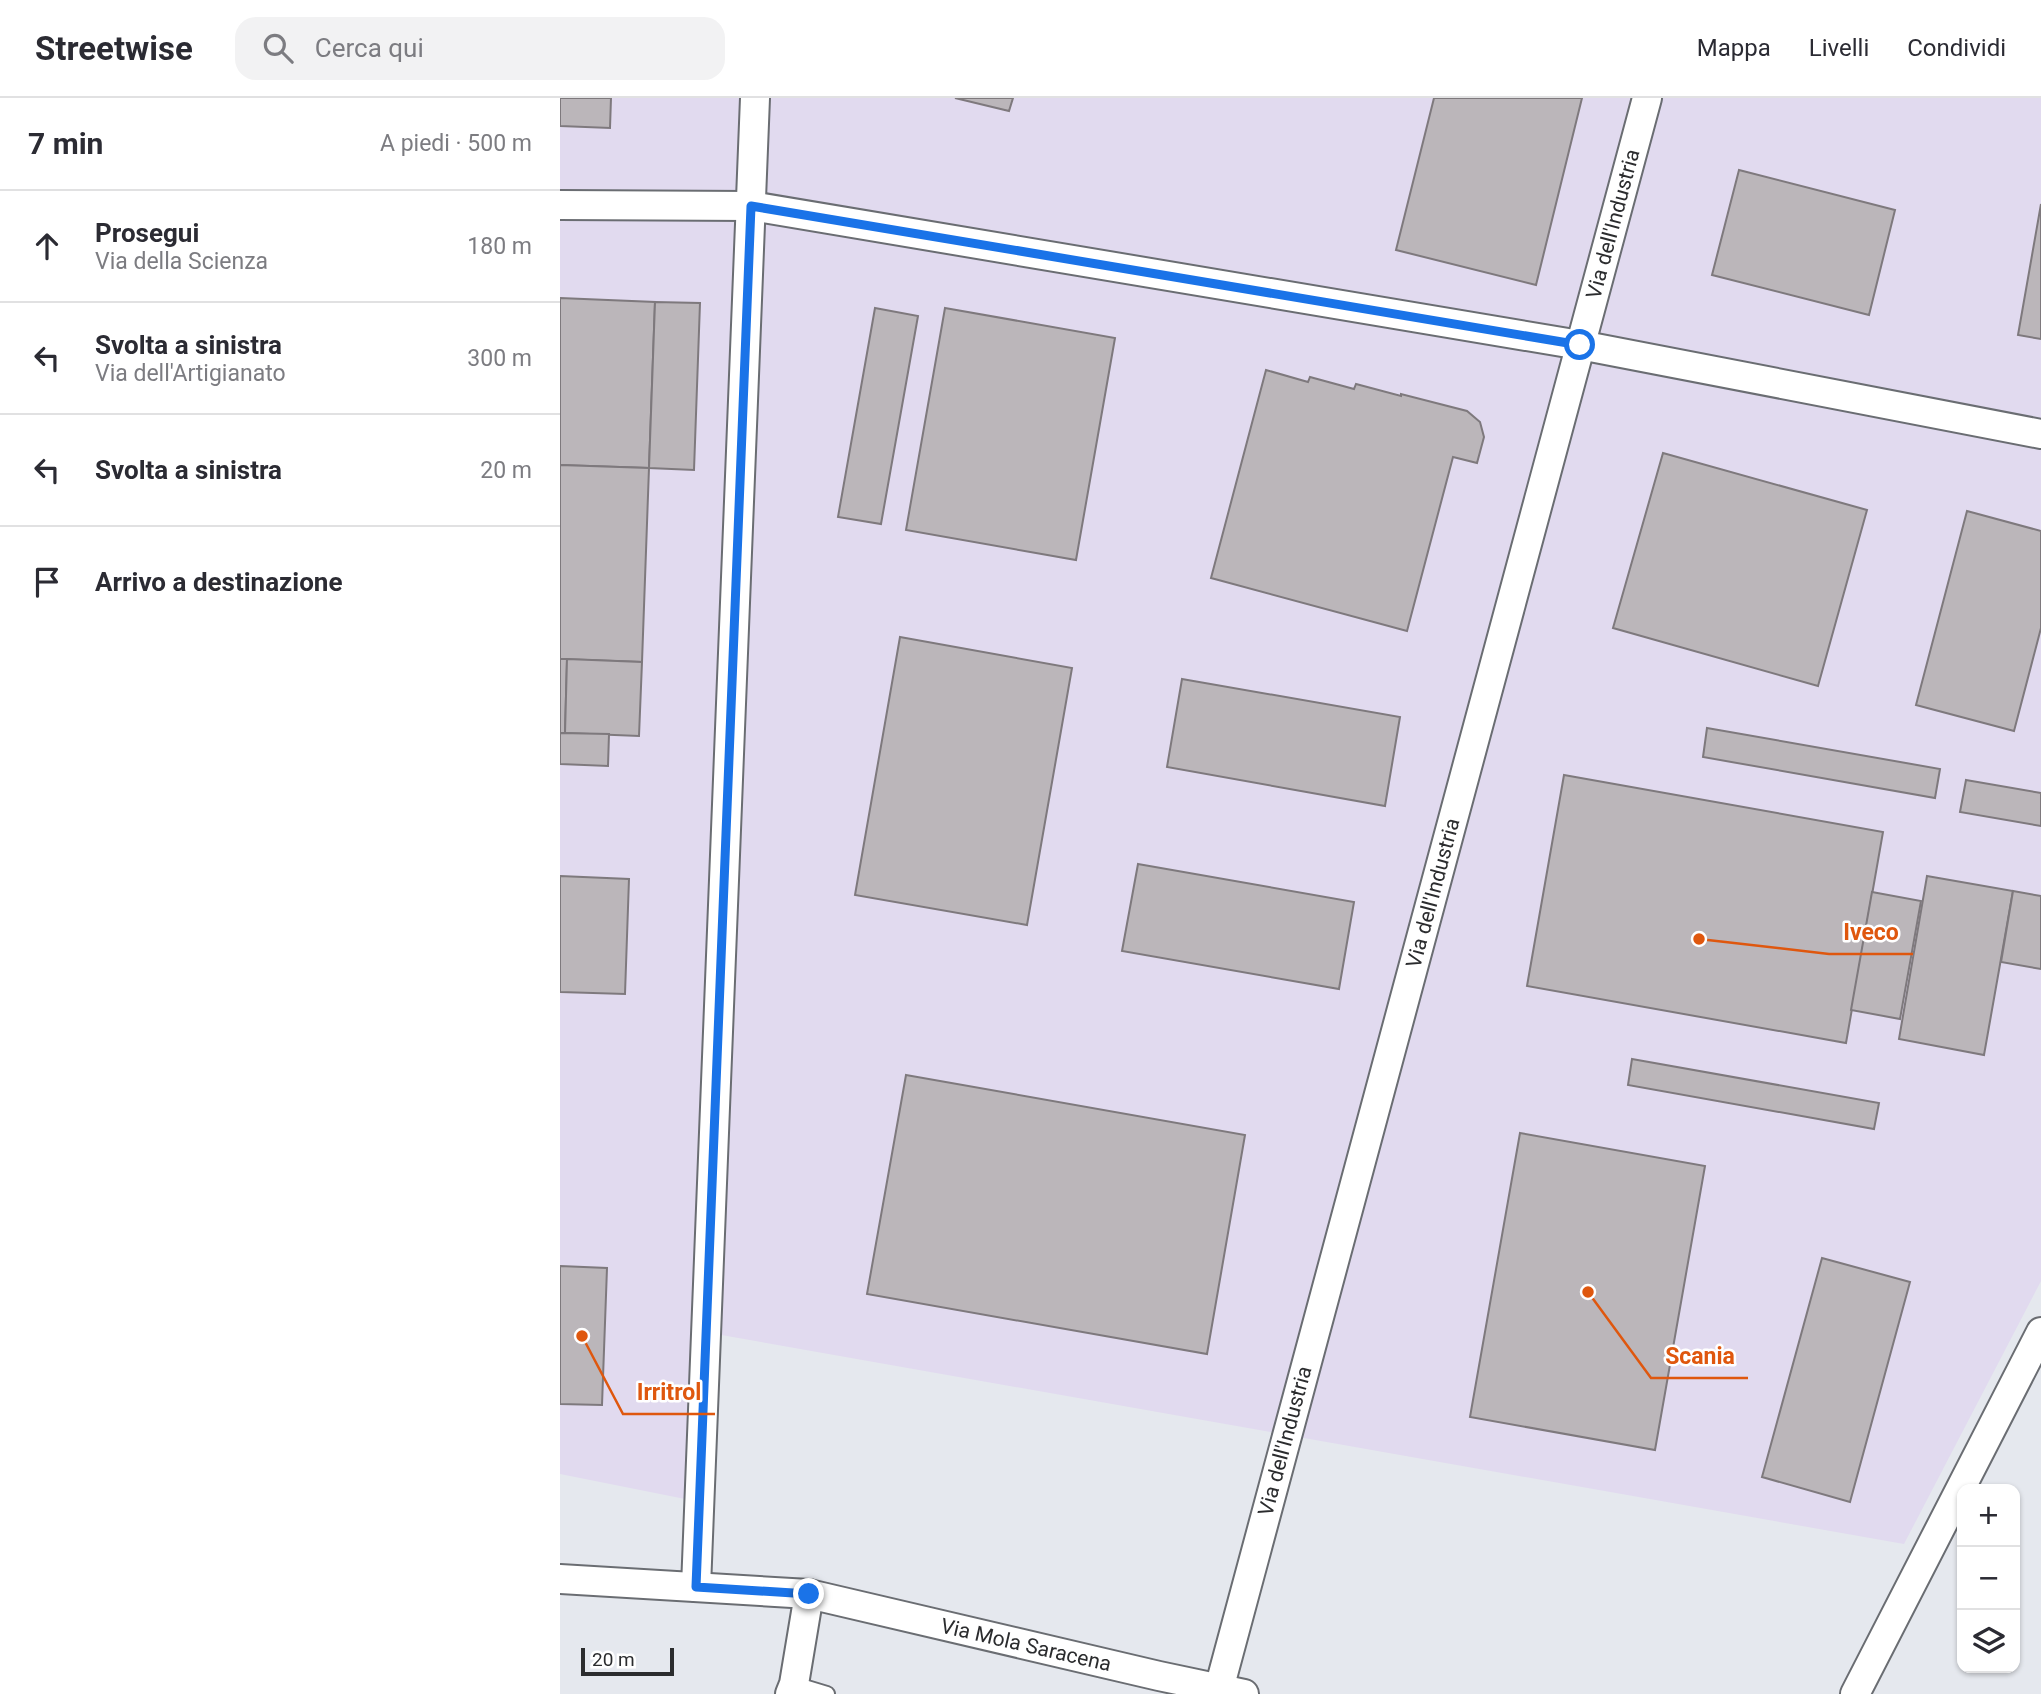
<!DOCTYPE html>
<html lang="it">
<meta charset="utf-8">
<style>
body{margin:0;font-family:Roboto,sans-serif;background:#f2f2f3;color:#2b2b33}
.controls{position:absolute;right:21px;bottom:21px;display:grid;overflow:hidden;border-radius:14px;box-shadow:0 2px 5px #0004}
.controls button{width:63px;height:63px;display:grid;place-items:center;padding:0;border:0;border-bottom:2px solid #e1e1e2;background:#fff;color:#2b2b33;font:35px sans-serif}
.scale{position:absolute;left:21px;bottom:18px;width:93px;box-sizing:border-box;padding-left:7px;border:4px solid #2b2c2e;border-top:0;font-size:19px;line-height:24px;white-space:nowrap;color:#2b2c2e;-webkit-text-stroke:5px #fff;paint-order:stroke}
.stop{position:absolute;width:21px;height:21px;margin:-16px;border:5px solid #1a73e8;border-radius:50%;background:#fff}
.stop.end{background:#1a73e8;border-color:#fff;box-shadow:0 2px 7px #0008}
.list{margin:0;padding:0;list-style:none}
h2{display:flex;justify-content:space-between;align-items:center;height:91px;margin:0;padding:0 28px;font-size:30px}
h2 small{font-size:23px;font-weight:400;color:#7c7c81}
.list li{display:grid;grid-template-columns:46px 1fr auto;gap:21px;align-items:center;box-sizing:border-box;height:112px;padding:0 28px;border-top:2px solid #e1e1e2}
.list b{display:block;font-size:26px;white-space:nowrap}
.list p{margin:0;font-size:23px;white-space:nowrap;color:#7c7c81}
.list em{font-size:23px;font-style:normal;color:#7c7c81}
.icon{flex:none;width:38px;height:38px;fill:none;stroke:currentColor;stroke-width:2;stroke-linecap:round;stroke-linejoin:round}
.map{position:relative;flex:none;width:1481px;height:1596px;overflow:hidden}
header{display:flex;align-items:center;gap:42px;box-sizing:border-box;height:98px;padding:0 35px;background:#fff;border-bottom:2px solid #e1e1e2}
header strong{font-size:33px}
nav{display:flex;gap:38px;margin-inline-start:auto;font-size:24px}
.search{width:490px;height:63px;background:#f2f2f3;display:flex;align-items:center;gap:18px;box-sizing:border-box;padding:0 24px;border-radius:21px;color:#7c7c81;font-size:26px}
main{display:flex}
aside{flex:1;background:#fff}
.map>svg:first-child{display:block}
</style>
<header>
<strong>Streetwise</strong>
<div class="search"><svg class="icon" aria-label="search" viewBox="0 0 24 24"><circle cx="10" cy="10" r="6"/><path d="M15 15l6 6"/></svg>Cerca qui</div>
<nav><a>Mappa</a><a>Livelli</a><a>Condividi</a></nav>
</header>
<main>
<aside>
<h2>7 min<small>A piedi · 500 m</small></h2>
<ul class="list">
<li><svg class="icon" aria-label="ahead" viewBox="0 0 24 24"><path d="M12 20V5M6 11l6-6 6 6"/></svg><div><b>Prosegui</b><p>Via della Scienza</p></div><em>180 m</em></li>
<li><svg class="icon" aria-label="left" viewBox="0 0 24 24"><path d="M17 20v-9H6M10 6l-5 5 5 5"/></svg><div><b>Svolta a sinistra</b><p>Via dell'Artigianato</p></div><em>300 m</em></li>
<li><svg class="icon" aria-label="left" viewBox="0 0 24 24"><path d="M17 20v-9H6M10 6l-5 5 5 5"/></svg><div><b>Svolta a sinistra</b></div><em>20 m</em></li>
<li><svg class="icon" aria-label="arrive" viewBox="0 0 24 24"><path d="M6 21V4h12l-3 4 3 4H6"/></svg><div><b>Arrivo a destinazione</b></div></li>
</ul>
</aside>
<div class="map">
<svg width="1481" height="1596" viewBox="0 0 1481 1596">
<rect width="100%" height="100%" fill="#e5e8ee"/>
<polygon fill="#e1daef" points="0,0 1481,0 1481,1183 1344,1446 133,1232 125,1401 0,1376"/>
<g fill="#bbb6ba" stroke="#7e797d" stroke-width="2">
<polygon points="0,0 51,0 50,30 0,28"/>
<polygon points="395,0 453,0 449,13"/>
<polygon points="874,0 1022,0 976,187 836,152"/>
<polygon points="1179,72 1335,112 1309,217 1152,177"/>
<polygon points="1481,106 1481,241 1458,237"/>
<polygon points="0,200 95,204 89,370 0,367"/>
<polygon points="95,204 140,205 134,372 89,370"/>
<polygon points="315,210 358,218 321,426 278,419"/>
<polygon points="385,210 555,240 516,462 346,432"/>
<polygon points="706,272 748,284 750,279 794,291 796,286 841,298 841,296 907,313 920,324 924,339 917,365 893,359 847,533 651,480"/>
<polygon points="1103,355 1307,412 1258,588 1053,530"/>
<polygon points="0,367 89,370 82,564 0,561"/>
<polygon points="1407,413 1481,433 1481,530 1454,633 1356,607"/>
<polygon points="340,539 512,570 467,827 295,797"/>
<polygon points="0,561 7,561 5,635 0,635"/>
<polygon points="7,561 82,564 79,638 5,635"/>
<polygon points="622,581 840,619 825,708 607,669"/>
<polygon points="1147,630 1380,671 1375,700 1143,659"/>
<polygon points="0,635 49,636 48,668 0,666"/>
<polygon points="1004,677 1323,734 1286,945 967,888"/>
<polygon points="1406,682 1481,695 1481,728 1400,714"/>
<polygon points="578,766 794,804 779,891 562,853"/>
<polygon points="0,778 69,781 65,896 0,894"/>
<polygon points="1367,778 1453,793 1424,957 1339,941"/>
<polygon points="1453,793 1481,798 1481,871 1441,864"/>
<polygon points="1312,794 1361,803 1340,921 1291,912"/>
<polygon points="1072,961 1319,1005 1314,1031 1068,987"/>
<polygon points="346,977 685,1037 647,1256 307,1196"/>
<polygon points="960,1035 1145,1068 1095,1352 910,1319"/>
<polygon points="1262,1160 1350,1184 1290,1404 1202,1379"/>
<polygon points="0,1168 47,1170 42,1307 0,1306"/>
</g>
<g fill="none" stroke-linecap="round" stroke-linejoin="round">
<defs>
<polyline id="lane" points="234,1586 267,1596"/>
<g id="street">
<polyline points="0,107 191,108 1020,247 1481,336"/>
<polyline points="0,1481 249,1496 599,1578 684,1596"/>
<polyline points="136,1489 195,0"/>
<polyline points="659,1591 1087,0"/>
<polyline points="230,1596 234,1586 249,1496"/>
<polyline points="1295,1596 1481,1234"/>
</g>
</defs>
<use href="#lane" stroke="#6a6d72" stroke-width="18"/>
<use href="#street" stroke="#6a6d72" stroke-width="32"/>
<use href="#lane" stroke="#fff" stroke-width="14"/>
<use href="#street" stroke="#fff" stroke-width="28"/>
</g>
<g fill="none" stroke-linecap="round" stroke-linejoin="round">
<polyline stroke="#1a73e8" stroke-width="9" points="249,1496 136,1489 191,108 1020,247"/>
</g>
<g text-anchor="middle" stroke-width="5" stroke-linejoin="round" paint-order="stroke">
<g font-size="21" fill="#2b2c2e" stroke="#fff">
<text transform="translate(1053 126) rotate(-75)" y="7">Via dell'Industria</text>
<text transform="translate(873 795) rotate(-75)" y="7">Via dell'Industria</text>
<text transform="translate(725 1343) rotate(-75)" y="7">Via dell'Industria</text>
<text transform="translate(466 1547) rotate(13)" y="7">Via Mola Saracena</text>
</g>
</g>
<path fill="none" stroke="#df570e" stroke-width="2.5" d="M1139 841L1269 856H1353M1028 1194L1091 1280H1188M22 1238L63 1316H155"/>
<g fill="#df570e" stroke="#fff" stroke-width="2.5">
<circle cx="1139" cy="841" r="7"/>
<circle cx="1028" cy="1194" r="7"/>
<circle cx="22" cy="1238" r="7"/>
</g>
<g font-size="23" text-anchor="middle" font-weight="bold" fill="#df570e" stroke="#fff" stroke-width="5" stroke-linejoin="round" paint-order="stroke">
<text x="1311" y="842">Iveco</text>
<text x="1140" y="1266">Scania</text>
<text x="109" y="1302">Irritrol</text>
</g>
</svg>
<div class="controls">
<button>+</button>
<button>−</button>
<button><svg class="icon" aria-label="layers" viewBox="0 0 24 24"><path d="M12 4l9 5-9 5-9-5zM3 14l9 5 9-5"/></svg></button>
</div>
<div class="scale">20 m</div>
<div class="stop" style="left:1020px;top:247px"></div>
<div class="stop end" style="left:249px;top:1496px"></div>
</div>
</main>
